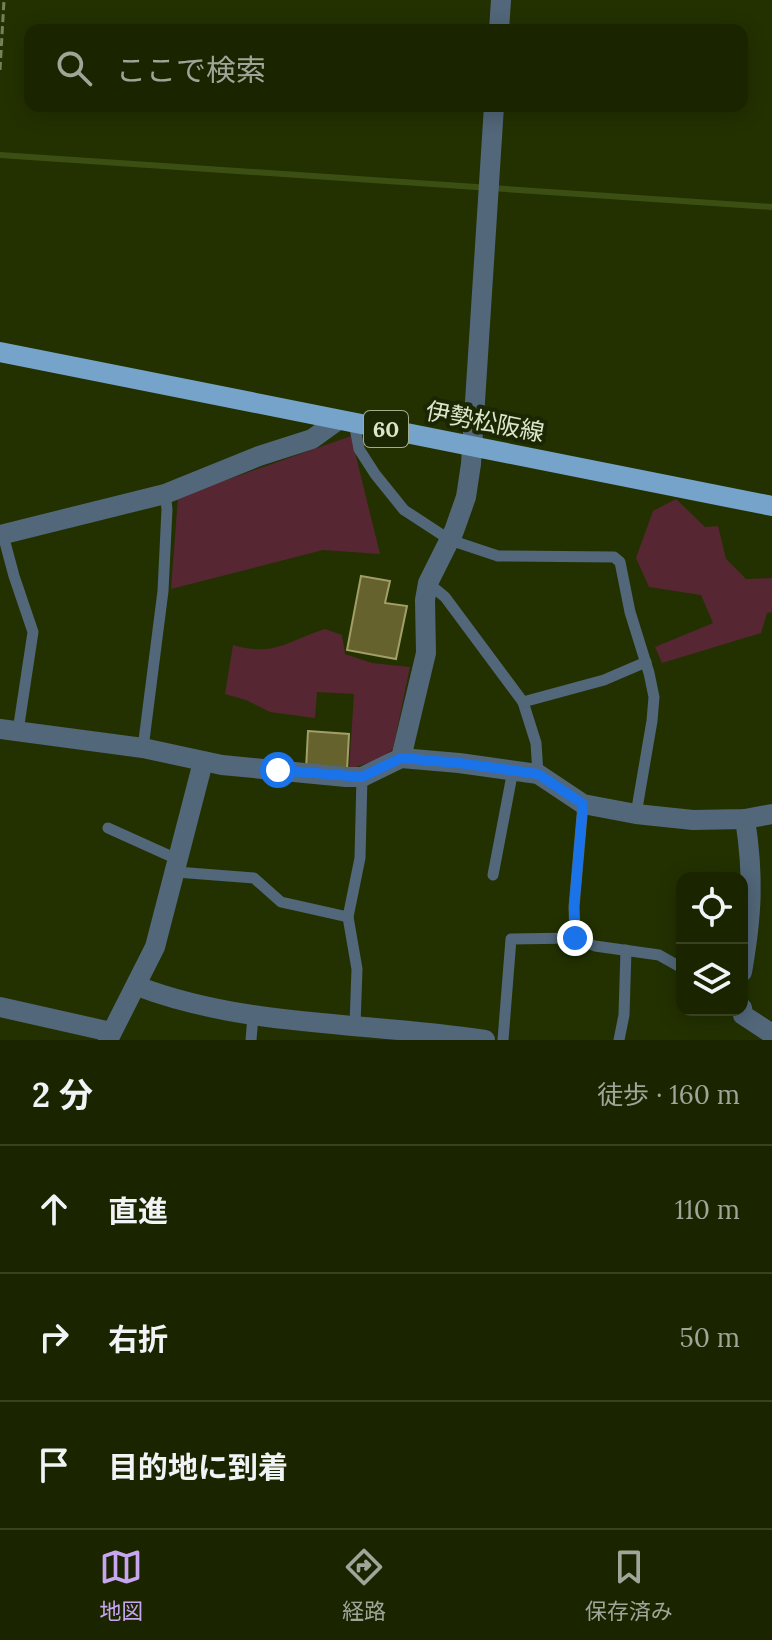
<!DOCTYPE html>
<html lang="ja">
<meta charset="utf-8">
<style>
body{margin:0;font-family:Lora,"Noto Sans JP",serif;background:#232d0a;color:#f1f3f6}
.controls{position:absolute;right:24px;bottom:24px;display:grid;overflow:hidden;border-radius:16px;box-shadow:0 4px 20px #0003}
.controls button{width:72px;height:72px;display:grid;place-items:center;padding:0;border:0;border-bottom:2px solid #384222;background:#1a2500;color:#f1f3f6;font:40px sans-serif}
.stop{position:absolute;width:24px;height:24px;margin:-18px;border:6px solid #1a73e8;border-radius:50%;background:#fff}
.stop.end{background:#1a73e8;border-color:#fff;box-shadow:0 2px 8px #0008}
.list{margin:0;padding:0;list-style:none}
h2{display:flex;justify-content:space-between;align-items:center;height:104px;margin:0;padding:0 32px;font-size:34px}
h2 small{font-size:26px;font-weight:400;color:#9fa599}
.list li{display:grid;grid-template-columns:52px 1fr auto;gap:24px;align-items:center;box-sizing:border-box;height:128px;padding:0 32px;border-top:2px solid #384222}
.list b{display:block;font-size:30px;white-space:nowrap}
.list em{font-size:26px;font-style:normal;color:#9fa599}
.icon{flex:none;width:44px;height:44px;fill:none;stroke:currentColor;stroke-width:2;stroke-linecap:round;stroke-linejoin:round}
.map{position:relative;flex:none;width:772px;height:1040px;overflow:hidden}
.search{position:absolute;background:#1a2500;box-shadow:0 4px 20px #0003;left:24px;right:24px;top:24px;height:88px;display:flex;align-items:center;gap:20px;box-sizing:border-box;padding:0 28px;border-radius:16px;color:#9fa599;font-size:30px}
.sheet{height:488px;background:#1a2500}
nav{display:flex;justify-content:space-around;align-items:center;box-sizing:border-box;height:112px;border-top:2px solid #384222;background:#1a2500;font-size:22px;color:#9fa599}
nav a{display:grid;justify-items:center;gap:4px}
nav .on{color:#c7a6ef}
.map>svg:first-child{display:block}
</style>
<div class="map">
<svg width="772" height="1040" viewBox="0 0 772 1040">
<rect width="100%" height="100%" fill="#233100"/>
<g fill="#562633">
<polygon points="351,436 380,554 323,550 171,589 178,497"/>
<polygon points="676,499 705,527 718,526 726,559 746,579 772,578 772,612 767,613 761,633 662,663 655,647 713,623 701,595 649,587 636,558 653,511"/>
<path d="M325,629L342,635L345,654L372,663L410,667L393,749L380,759L349,769L354,694L317,692L315,718L270,712L246,700L225,694L233,645C275,657 287,641 325,629Z"/>
</g>
<g fill="none" stroke-linecap="round" stroke-linejoin="round">
<polyline stroke="#3c4f12" stroke-width="6" points="0,155 772,207"/>
</g>
<g fill="#66622d" stroke="#a19e67" stroke-width="2">
<polygon points="361,576 390,581 385,603 407,606 396,659 347,650"/>
<polygon points="308,731 349,734 347,770 306,769"/>
</g>
<g fill="none" stroke-linecap="round" stroke-linejoin="round">
<polyline stroke="#75815b" stroke-width="3" stroke-dasharray="8 4" stroke-linecap="butt" points="0,70 4,0"/>
<g stroke="#52677a" stroke-width="11">
<polyline points="354,423 359,449 375,474 404,510 450,540 498,556 614,557 620,562 630,612 649,673 654,697 652,721 636,814"/>
<polyline points="3,535 14,576 33,632 18,731"/>
<polyline points="428,583 445,597 523,702 536,743 538,774"/>
<polyline points="523,702 604,680 646,662"/>
<polyline points="143,748 163,591 167,509 165,494"/>
<polyline points="583,804 574,907 575,938 595,946 659,955 682,968"/>
<polyline points="108,828 179,860"/>
<polyline points="176,872 254,878 281,902 348,917"/>
<polyline points="493,875 513,770"/>
<polyline points="355,1025 357,969 348,917 360,858 362,777"/>
<polyline points="251,1040 253,1016"/>
<polyline points="503,1040 511,939 575,938"/>
<polyline points="619,1040 624,1015 626,950"/>
</g>
<g stroke="#52677a" stroke-width="20">
<polyline points="499,30 501,0"/>
<polyline points="0,535 165,494 259,456 312,439 337,421"/>
<polyline points="0,729 143,748 222,765 346,777 362,777 401,758 459,763 538,774 583,804 636,814 693,820 745,819 772,814"/>
<polyline points="401,758 426,653 425,600 428,583 454,531 466,497 471,464 494,106"/>
<path d="M742,972C752,915 754,876 745,819"/>
<path d="M137,986C247,1028 370,1022 485,1040"/>
<polyline points="0,1007 111,1032"/>
<polyline points="742,1008 743,1015 772,1034"/>
<polyline points="108,1040 155,947 203,762"/>
</g>
<polyline stroke="#76a3c9" stroke-width="20" points="0,352 772,506"/>
</g>
<g fill="none" stroke-linecap="round" stroke-linejoin="round">
<polyline stroke="#1a73e8" stroke-width="10" points="278,770 362,777 401,758 459,763 538,774 583,804 574,907 575,938"/>
</g>
<g text-anchor="middle" stroke-width="8" stroke-linejoin="round" paint-order="stroke">
<rect fill="#1b2602" stroke="#a2ac8f" stroke-width="2" x="364" y="411" width="44" height="36" rx="6"/>
<g font-size="22" font-weight="bold" fill="#dce6cc">
<text x="386" y="437">60</text>
</g>
<g font-size="24" fill="#dce6cc" stroke="#1b2602">
<text transform="translate(485 422) rotate(11)" y="8">伊勢松阪線</text>
</g>
</g>
</svg>
<div class="controls">
<button><svg class="icon" aria-label="locate" viewBox="0 0 24 24"><circle cx="12" cy="12" r="6"/><path d="M12 2v4M12 18v4M2 12h4M18 12h4"/></svg></button>
<button><svg class="icon" aria-label="layers" viewBox="0 0 24 24"><path d="M12 4l9 5-9 5-9-5zM3 14l9 5 9-5"/></svg></button>
</div>
<div class="stop" style="left:278px;top:770px"></div>
<div class="stop end" style="left:575px;top:938px"></div>
<div class="search"><svg class="icon" aria-label="search" viewBox="0 0 24 24"><circle cx="10" cy="10" r="6"/><path d="M15 15l6 6"/></svg>ここで検索</div>
</div>
<section class="sheet">
<h2>2 分<small>徒歩 · 160 m</small></h2>
<ul class="list">
<li><svg class="icon" aria-label="ahead" viewBox="0 0 24 24"><path d="M12 20V5M6 11l6-6 6 6"/></svg><div><b>直進</b></div><em>110 m</em></li>
<li><svg class="icon" aria-label="right" viewBox="0 0 24 24"><path d="M7 20v-9h11M14 6l5 5-5 5"/></svg><div><b>右折</b></div><em>50 m</em></li>
<li><svg class="icon" aria-label="arrive" viewBox="0 0 24 24"><path d="M6 21V4h12l-3 4 3 4H6"/></svg><div><b>目的地に到着</b></div></li>
</ul>
</section>
<nav>
<a class="on"><svg class="icon" aria-label="map" viewBox="0 0 24 24"><path d="M3 6l6-2 6 2 6-2v14l-6 2-6-2-6 2zM9 4v14M15 6v14"/></svg>地図</a>
<a><svg class="icon" aria-label="directions" viewBox="0 0 24 24"><path d="M12 3l9 9-9 9-9-9zM9 14v-3h6M13 9l2 2-2 2"/></svg>経路</a>
<a><svg class="icon" aria-label="saved" viewBox="0 0 24 24"><path d="M7 4h10v16l-5-4-5 4z"/></svg>保存済み</a>
</nav>
